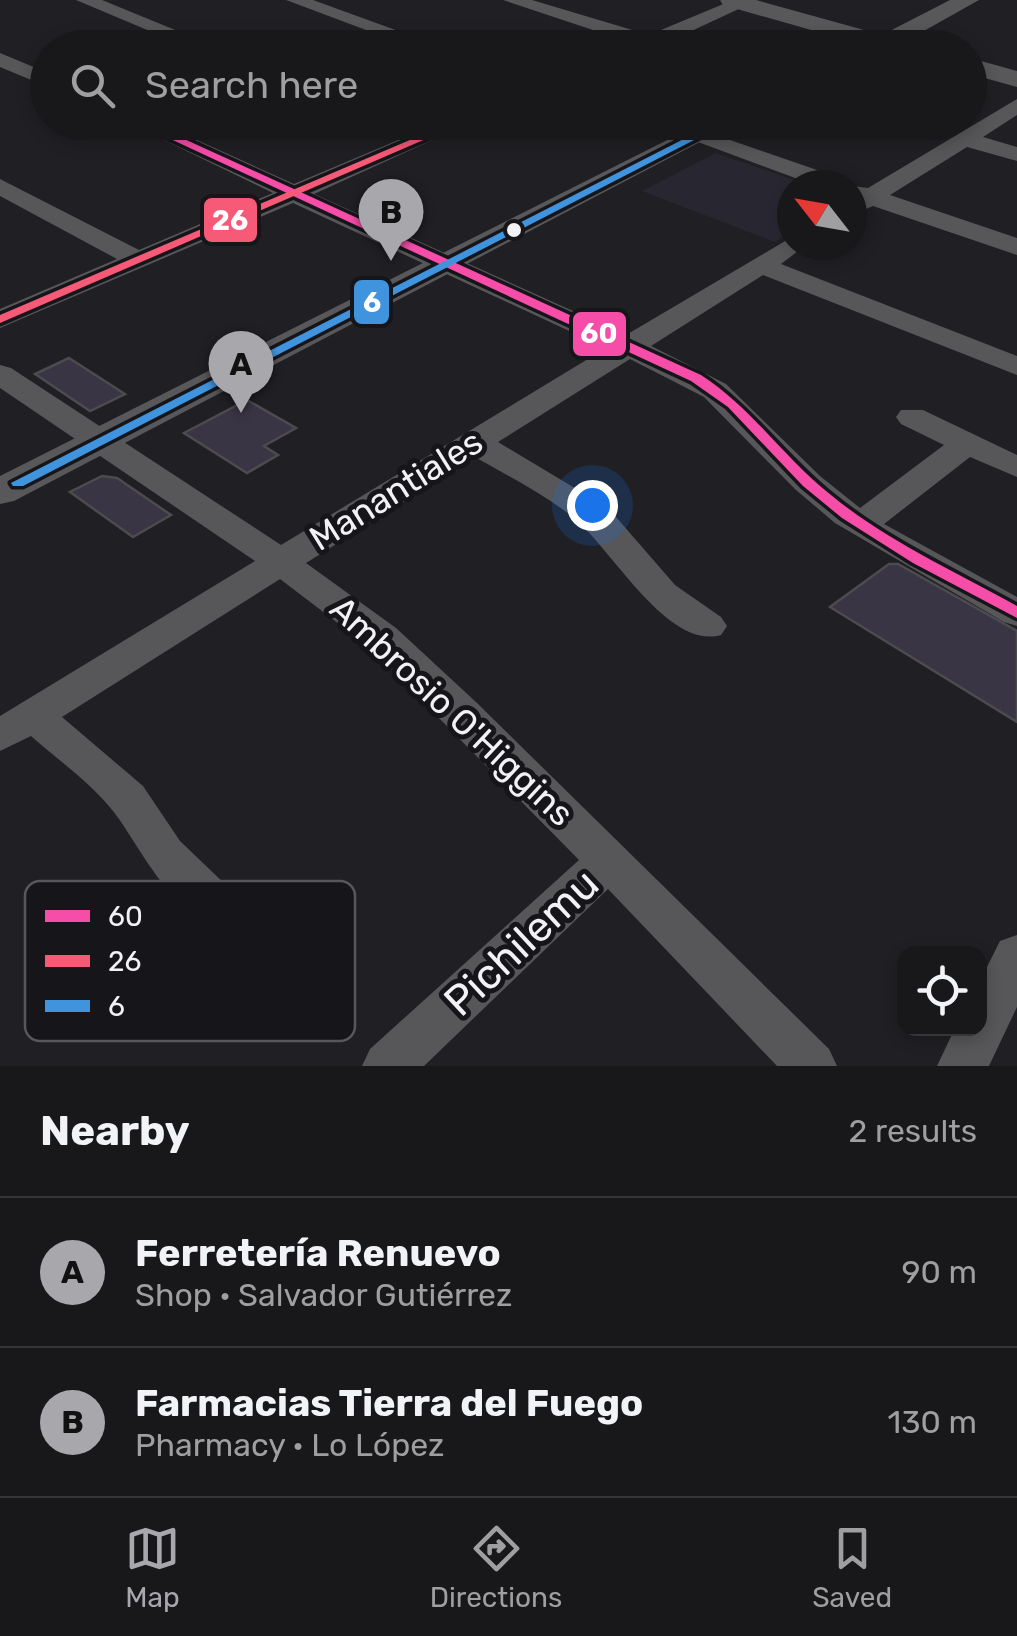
<!DOCTYPE html>
<meta charset="utf-8">
<style>
body{margin:0;font-family:Rubik,sans-serif;background:#212023;color:#f1f3f6}
.controls{position:absolute;right:30px;bottom:30px;display:grid;overflow:hidden;border-radius:20px;box-shadow:0 5px 15px #0003}
.controls button{width:90px;height:90px;display:grid;place-items:center;padding:0;border:0;border-bottom:2px solid #363639;background:#18171a;color:#f1f3f6;font:50px sans-serif}
.compass{position:absolute;left:777px;top:170px;width:90px;height:90px;border-radius:50%;background:#18171a;box-shadow:0 5px 15px #0003;rotate:301deg}
.you{position:absolute;left:592px;top:505px;width:35px;height:35px;margin:-25px;border:8px solid #fff;border-radius:50%;background:#1a73e8;box-shadow:0 0 0 15px #1a73e833}
.badge{display:grid;place-items:center;width:65px;height:65px;border-radius:50%;background:#a8a8ac;color:#111;font-size:32px;font-weight:700}
.pin{position:absolute;translate:-50% -82px;filter:drop-shadow(0 2px 5px #0008)}
.pin::after{content:'';position:absolute;top:52px;width:35px;height:30px;background:inherit;clip-path:polygon(0 0,100% 0,50% 100%)}
.list{margin:0;padding:0;list-style:none}
h2{display:flex;justify-content:space-between;align-items:center;height:130px;margin:0;padding:0 40px;font-size:42px}
h2 small{font-size:32px;font-weight:400;color:#9f9fa2}
.list li{display:grid;grid-template-columns:65px 1fr auto;gap:30px;align-items:center;box-sizing:border-box;height:150px;padding:0 40px;border-top:2px solid #363639}
.list b{display:block;font-size:38px;white-space:nowrap}
.list p{margin:0;font-size:32px;white-space:nowrap;color:#9f9fa2}
.list em{font-size:32px;font-style:normal;color:#9f9fa2}
.icon{flex:none;width:55px;height:55px;fill:none;stroke:currentColor;stroke-width:2;stroke-linecap:round;stroke-linejoin:round}
.map{position:relative;flex:none;width:1017px;height:1066px;overflow:hidden}
.search{position:absolute;background:#18171a;box-shadow:0 5px 15px #0003;left:30px;right:30px;top:30px;height:110px;display:flex;align-items:center;gap:25px;box-sizing:border-box;padding:0 35px;border-radius:55px;color:#9f9fa2;font-size:38px}
.sheet{height:430px;background:#18171a}
nav{display:flex;justify-content:space-around;align-items:center;box-sizing:border-box;height:140px;border-top:2px solid #363639;background:#18171a;font-size:28px;color:#9f9fa2}
nav a{display:grid;justify-items:center;gap:5px}
nav .on{color:#a8a8ac}
.map>svg:first-child{display:block}
</style>
<div class="map">
<svg width="1017" height="1066" viewBox="0 0 1017 1066">
<rect width="100%" height="100%" fill="#201f23"/>
<polygon fill="#282731" points="716,153 809,185 792,185 792,232 775,242 642,191"/>
<g fill="#3a3545" stroke="#4c4b4e" stroke-width="2.5">
<polygon points="69,358 125,394 90,411 35,374"/>
<polygon points="247,400 296,428 264,446 278,455 247,473 184,433"/>
<polygon points="102,476 117,478 171,515 133,537 70,492"/>
<polygon points="889,564 898,564 1017,631 1017,722 830,607"/>
</g>
<g fill="none" stroke-linecap="round" stroke-linejoin="round">
<g fill="#575759" fill-rule="evenodd">
<polygon points="76,0 102,0 219,48 190,48"/>
<polygon points="286,0 313,0 445,48 414,48"/>
<polygon points="503,0 532,0 649,35 733,0 758,0 655,48 627,48 632,43"/>
<polygon points="0,53 48,73 48,87 0,67"/>
<polygon points="1017,99 1017,115 983,137 1017,147 1017,161 967,147 890,195 1017,238 1017,255 873,206 852,215 852,186 868,188"/>
<path d="M127,122H157L294,184L441,122H472L314,194L626,335L792,237V245H806L781,264L1017,356V375L763,275L651,346L726,384L820,476L860,508L944,445L901,424L896,417L901,410H923L1017,455V477L970,457L884,524L1017,597V626L1004,622L835,523L796,490L704,397L630,359L498,442L593,499L616,517L675,585L721,617L727,626L721,635C666,651 609,543 569,514C540,492 506,475 475,457L306,563L396,628L477,703L829,1049L837,1066H777L608,889L424,1066H362L370,1049L579,860L368,646L280,579L62,717L143,786L180,841L227,886L234,900L227,914C176,931 140,844 113,811C91,783 58,760 31,736L0,751V716L255,561L0,388V365L11,368L281,545L606,348L293,203L0,328V309L117,259L0,196V179L139,250L273,193Z"/>
<polygon points="644,122 678,122 846,180 849,185 814,185"/>
<polygon points="1017,935 1017,1007 989,1066 937,1066 955,1028 980,1028 980,981 1000,941"/>
</g>
<g fill="#58585a" fill-rule="evenodd">
<polygon points="720,0 756,0 882,35 950,0 979,0 906,41 915,48 862,48 864,45 723,5"/>
<polygon points="970,58 1017,71 1017,87 970,74"/>
<polygon points="703,122 738,122 14,501 0,504 0,476"/>
</g>
<defs>
<path id="bus-1" d="M134,122H147L701,375C752,408 784,458 831,495C887,541 954,571 1017,606V618L913,563L842,518L803,486L728,407L691,381Z"/>
<polygon id="bus-2" points="452,122 465,122 0,323 0,315"/>
<polygon id="bus-3" points="717,122 729,122 23,486 13,486 11,483"/>
</defs>
<use href="#bus-1" stroke="#16151a" stroke-width="7"/>
<use href="#bus-2" stroke="#16151a" stroke-width="7"/>
<use href="#bus-3" stroke="#16151a" stroke-width="7"/>
<use href="#bus-1" fill="#f54da8" fill-rule="evenodd"/>
<use href="#bus-2" fill="#f75a77" fill-rule="evenodd"/>
<use href="#bus-3" fill="#4094de" fill-rule="evenodd"/>
</g>
<circle fill="#f2f1f5" stroke="#16151a" stroke-width="4" cx="514" cy="230" r="9"/>
<g text-anchor="middle" stroke-width="10" stroke-linejoin="round" paint-order="stroke">
<g font-size="35" fill="#f2f1f5" stroke="#16151a">
<text transform="translate(396 490) rotate(-32)" y="12">Manantiales</text>
<text transform="translate(452 711) rotate(43)" y="12">Ambrosio O'Higgins</text>
</g>
<g font-size="42" fill="#f2f1f5" stroke="#16151a">
<text transform="translate(521 942) rotate(-43)" y="15">Pichilemu</text>
</g>
</g>
<rect x="25" y="881" width="330" height="160" rx="15" fill="#16151a" stroke="#58575c" stroke-width="2.5"/>
<rect x="45" y="910" width="45" height="12" fill="#f54da8"/>
<rect x="45" y="955" width="45" height="12" fill="#f75a77"/>
<rect x="45" y="1000" width="45" height="12" fill="#4094de"/>
<g font-size="28" fill="#f2f1f5">
<text x="108" y="926">60</text>
<text x="108" y="971">26</text>
<text x="108" y="1016">6</text>
</g>
<g stroke="#16151a" stroke-width="4">
<rect x="202" y="196" width="57" height="48" rx="10" fill="#f75a77"/>
<rect x="352" y="278" width="39" height="48" rx="10" fill="#4094de"/>
<rect x="571" y="310" width="57" height="48" rx="10" fill="#f54da8"/>
</g>
<g font-size="28" text-anchor="middle" font-weight="bold" fill="#fff">
<text x="230" y="230">26</text>
<text x="372" y="312">6</text>
<text x="599" y="343">60</text>
</g>
</svg>
<div class="controls">
<button><svg class="icon" aria-label="locate" viewBox="0 0 24 24"><circle cx="12" cy="12" r="6"/><path d="M12 2v4M12 18v4M2 12h4M18 12h4"/></svg></button>
</div>
<svg class="compass" viewBox="-18 -18 36 36"><path d="M0-13l5 13h-10z" fill="#e53935"/><path d="M0 13l5-13h-10z" fill="#9f9fa2"/></svg>
<div class="you"></div>
<div class="pin badge" style="left:241px;top:413px">A</div>
<div class="pin badge" style="left:391px;top:261px">B</div>
<div class="search"><svg class="icon" aria-label="search" viewBox="0 0 24 24"><circle cx="10" cy="10" r="6"/><path d="M15 15l6 6"/></svg>Search here</div>
</div>
<section class="sheet">
<h2>Nearby<small>2 results</small></h2>
<ul class="list">
<li><span class="badge">A</span><div><b>Ferretería Renuevo</b><p>Shop · Salvador Gutiérrez</p></div><em>90 m</em></li>
<li><span class="badge">B</span><div><b>Farmacias Tierra del Fuego</b><p>Pharmacy · Lo López</p></div><em>130 m</em></li>
</ul>
</section>
<nav>
<a class="on"><svg class="icon" aria-label="map" viewBox="0 0 24 24"><path d="M3 6l6-2 6 2 6-2v14l-6 2-6-2-6 2zM9 4v14M15 6v14"/></svg>Map</a>
<a><svg class="icon" aria-label="directions" viewBox="0 0 24 24"><path d="M12 3l9 9-9 9-9-9zM9 14v-3h6M13 9l2 2-2 2"/></svg>Directions</a>
<a><svg class="icon" aria-label="saved" viewBox="0 0 24 24"><path d="M7 4h10v16l-5-4-5 4z"/></svg>Saved</a>
</nav>
